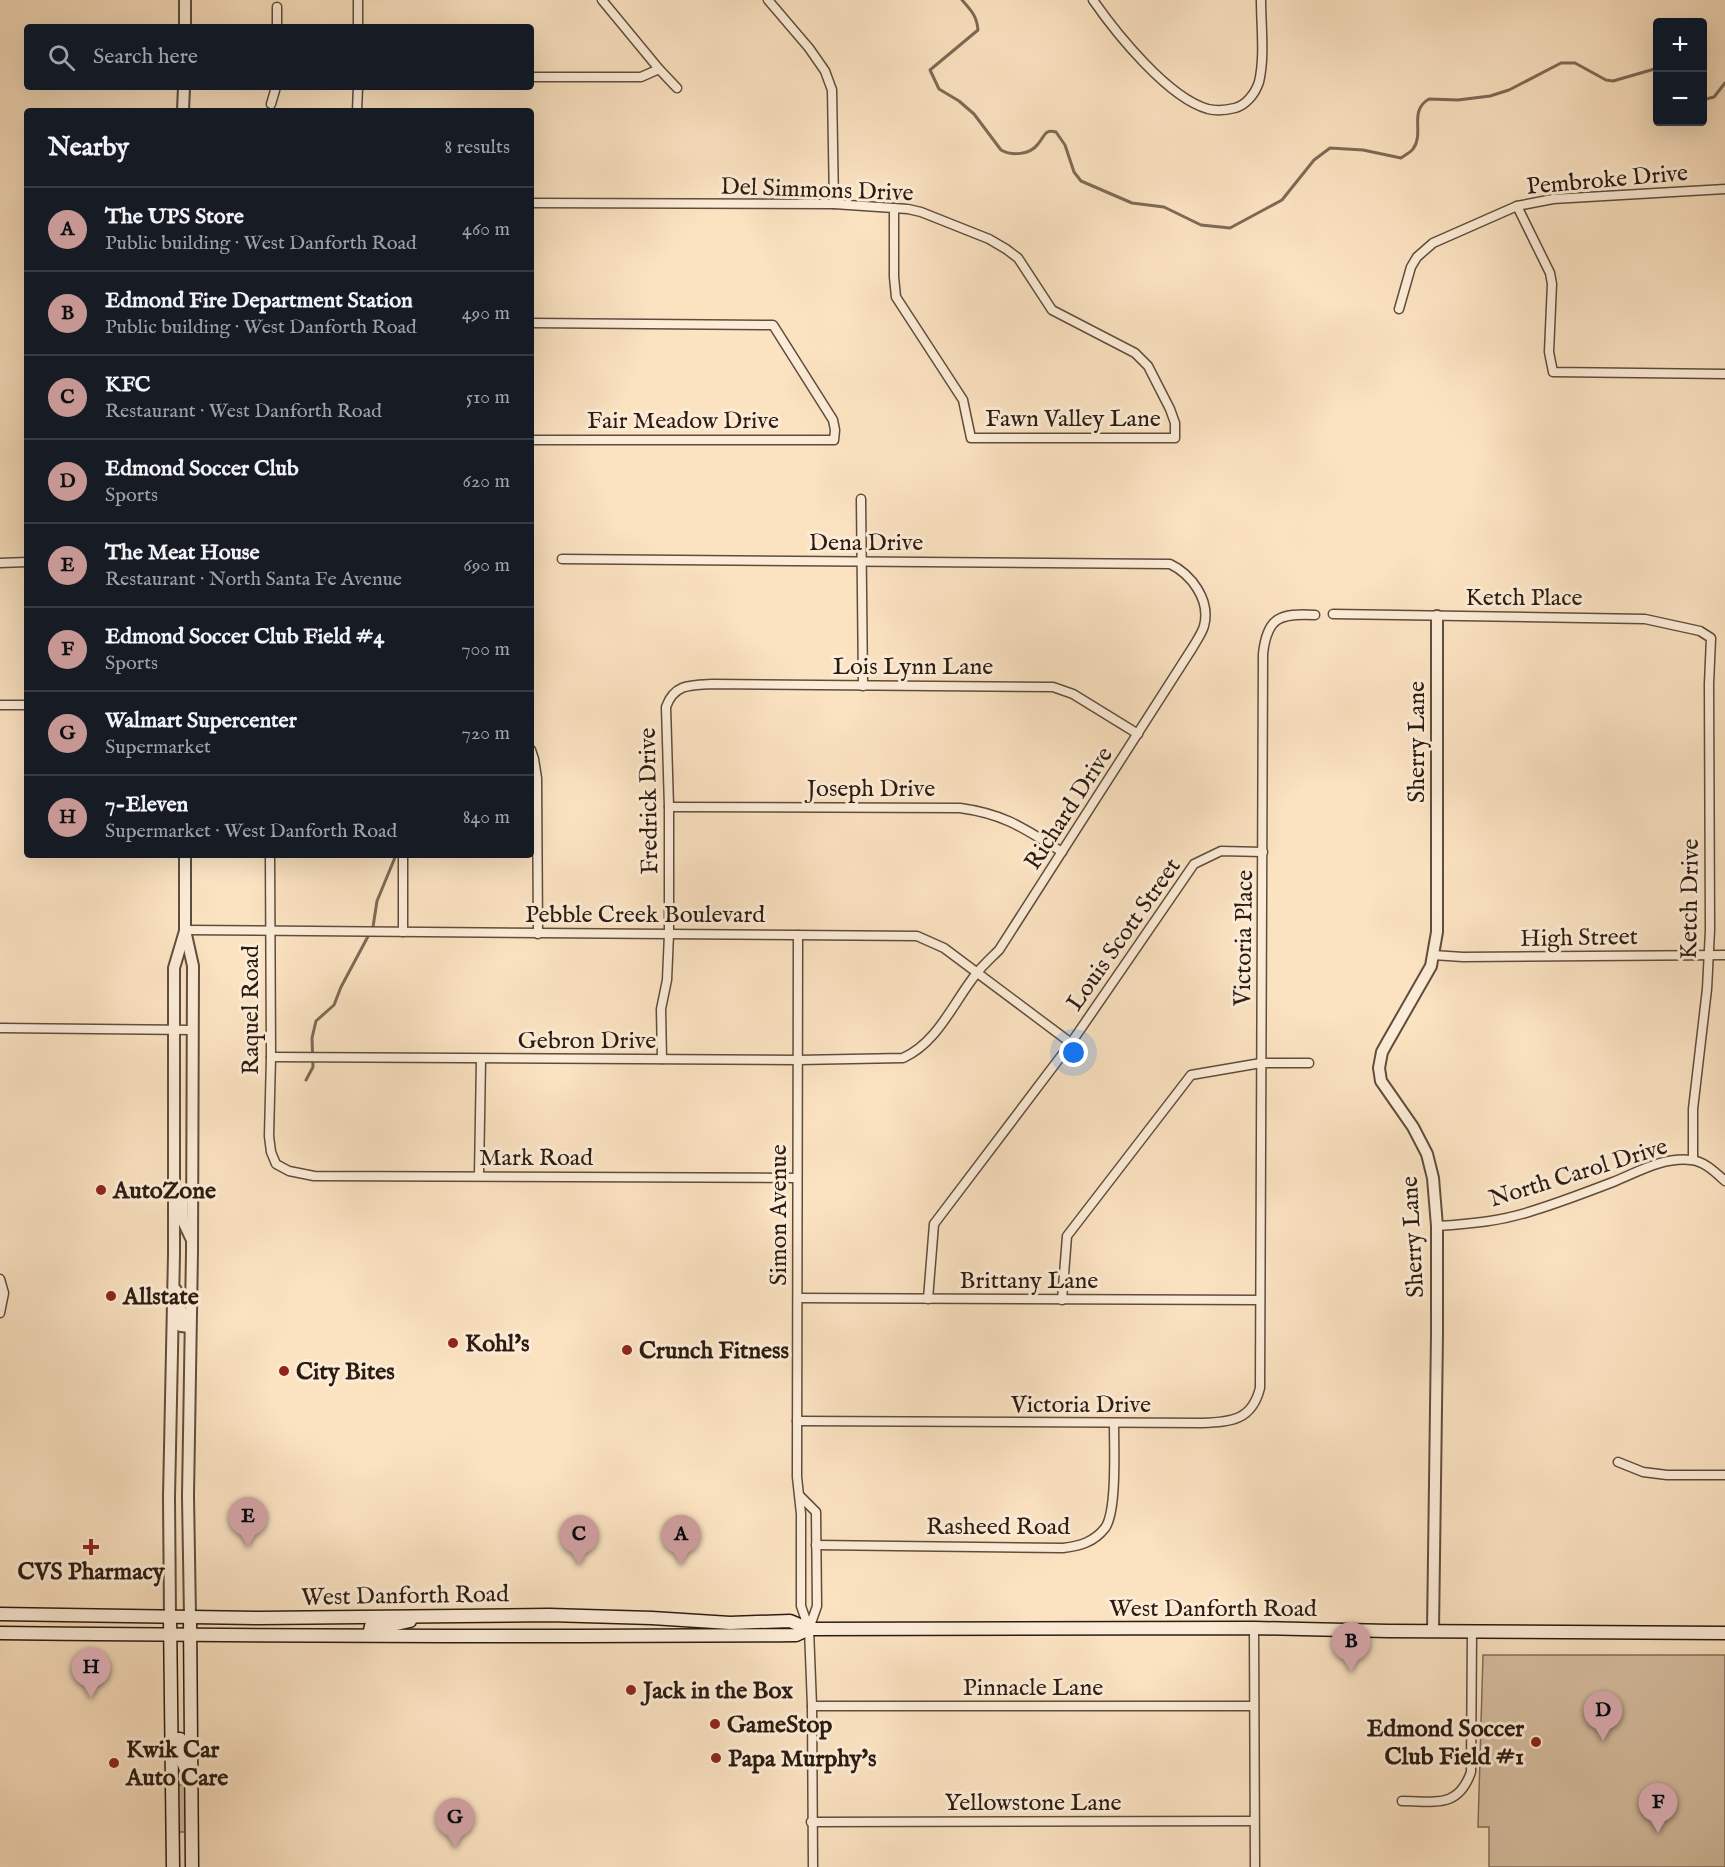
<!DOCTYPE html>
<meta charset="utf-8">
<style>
body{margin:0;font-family:"IM FELL English",serif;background:#242831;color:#f1f3f6}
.controls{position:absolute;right:18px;top:18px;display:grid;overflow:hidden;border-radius:6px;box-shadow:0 6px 24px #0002}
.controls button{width:54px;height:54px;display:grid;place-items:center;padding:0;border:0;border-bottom:2px solid #363941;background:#171b24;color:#f1f3f6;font:30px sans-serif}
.you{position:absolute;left:1074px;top:1053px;width:21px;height:21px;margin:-15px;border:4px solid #fff;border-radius:50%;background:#1a73e8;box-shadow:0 0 0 9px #1a73e833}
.badge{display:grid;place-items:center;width:39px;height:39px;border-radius:50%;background:#c59692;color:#111;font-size:20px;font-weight:700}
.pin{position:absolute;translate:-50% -50px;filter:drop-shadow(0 2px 3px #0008)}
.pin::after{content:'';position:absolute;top:32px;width:21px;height:18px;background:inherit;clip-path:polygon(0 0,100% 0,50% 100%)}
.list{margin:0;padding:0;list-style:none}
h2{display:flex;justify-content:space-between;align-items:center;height:78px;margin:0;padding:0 24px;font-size:26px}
h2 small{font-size:20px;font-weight:400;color:#9ea1a6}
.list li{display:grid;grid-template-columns:39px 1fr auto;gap:18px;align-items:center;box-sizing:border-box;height:84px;padding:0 24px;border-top:2px solid #363941}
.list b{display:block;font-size:22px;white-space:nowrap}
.list p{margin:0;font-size:20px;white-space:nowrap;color:#9ea1a6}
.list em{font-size:20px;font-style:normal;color:#9ea1a6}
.icon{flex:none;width:33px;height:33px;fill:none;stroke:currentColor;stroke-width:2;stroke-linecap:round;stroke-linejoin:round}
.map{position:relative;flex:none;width:1725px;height:1867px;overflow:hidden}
.search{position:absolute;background:#171b24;box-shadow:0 6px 24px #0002;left:24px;top:24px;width:510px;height:66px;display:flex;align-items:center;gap:15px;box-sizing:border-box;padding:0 21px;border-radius:6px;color:#9ea1a6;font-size:22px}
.panel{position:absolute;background:#171b24;box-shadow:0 6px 24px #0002;left:24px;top:108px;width:510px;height:750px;border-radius:6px}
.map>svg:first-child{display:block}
</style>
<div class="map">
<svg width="1725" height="1867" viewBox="0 0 1725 1867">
<rect width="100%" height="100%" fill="#fbe2c1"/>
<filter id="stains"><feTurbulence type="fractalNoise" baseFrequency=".00333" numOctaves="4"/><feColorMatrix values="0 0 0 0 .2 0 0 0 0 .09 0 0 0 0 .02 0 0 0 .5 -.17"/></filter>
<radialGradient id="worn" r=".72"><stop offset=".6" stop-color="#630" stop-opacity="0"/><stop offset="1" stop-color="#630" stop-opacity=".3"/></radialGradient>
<g fill="#d8c0a3" stroke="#826e5a" stroke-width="1.5">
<polygon points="1483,1655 1725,1655 1725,1867 1489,1867 1489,1827 1478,1827"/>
<polygon points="177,1785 185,1785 186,1832 177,1832"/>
</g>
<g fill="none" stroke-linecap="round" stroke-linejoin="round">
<g stroke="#7d6a56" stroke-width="3">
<path d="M962,0C971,10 977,16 978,30L930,70L939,89L959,101L974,114L1001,150C1012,156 1030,155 1038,144C1045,136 1044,129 1056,132L1065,145L1074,172L1081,181L1132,203L1164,207L1201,225L1230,228L1282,200L1314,160L1330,148L1363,150L1401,158C1405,155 1411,152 1413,149C1425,133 1408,111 1429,99L1458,100L1490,96L1509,90L1561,63H1575L1606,80L1613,81L1658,68"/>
<polyline points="1702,100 1714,97 1725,83"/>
<polyline points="306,1080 313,1067 312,1038 316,1021 334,1005 341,987 373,927 377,901 396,855"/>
</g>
<defs>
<g id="minor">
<polyline points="602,0 659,69 677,88"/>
<polyline points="768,0 809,48 825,71 832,90 834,204"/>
<path d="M1093,0C1116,33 1168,98 1208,109C1216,111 1227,110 1235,108C1246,105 1255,94 1259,82C1265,57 1261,26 1261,0"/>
<polyline points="277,27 277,7"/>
<polyline points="358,27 358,0"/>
<polyline points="531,77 641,77 659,69"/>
<polyline points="271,104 276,87"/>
<polyline points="357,111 358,87"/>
<polyline points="531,203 834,204 908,209 921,212 989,239 1006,249 1018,258 1052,310 1135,353 1148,366 1170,409 1175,423 1175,438 971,438 963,400 896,297 894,277 894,208"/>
<polyline points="1517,206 1550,273 1552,284 1549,352 1553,372 1725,374"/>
<polyline points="1399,309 1411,267 1417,257 1433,243 1517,206 1553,199 1725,189"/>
<polyline points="531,323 773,325 833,420 835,430 834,440 531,440"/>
<polyline points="861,499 863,686"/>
<polyline points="0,563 27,562"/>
<polyline points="1333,614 1645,619 1700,631 1711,638 1709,684 1710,930 1707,989 1693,1109 1693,1160"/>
<polyline points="0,705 27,705"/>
<polyline points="531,750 534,759 537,778 538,934"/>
<path d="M669,807L960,808C1005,814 1025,829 1062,852"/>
<polyline points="270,855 271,1057 269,1136 271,1152 276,1164 289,1171 314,1176 797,1178"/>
<polyline points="185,930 917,936 944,948 1071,1043"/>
<polyline points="403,932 403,855"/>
<polyline points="798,935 797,1477 801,1514 801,1606 809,1629 812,1706 813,1867"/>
<polyline points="1433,955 1463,957 1725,955"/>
<polyline points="0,1028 193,1030"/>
<path d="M271,1057L798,1060L903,1058C938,1042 953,1003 976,974C983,965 991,958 999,950L1193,647C1197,640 1202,633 1204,626C1211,600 1191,574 1170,564L562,559"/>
<path d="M662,1059L661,1009L667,980L669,934V807L666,707C674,684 690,685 712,684L1053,687L1073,694L1138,734"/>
<polyline points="479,1176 481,1059"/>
<path d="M1437,1226C1471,1224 1503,1221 1535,1210C1561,1202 1587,1192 1613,1182C1638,1172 1662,1157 1691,1160C1704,1161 1715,1172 1725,1181"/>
<polyline points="0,1279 4,1293 0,1313"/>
<polyline points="798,1298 1260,1300"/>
<polyline points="928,1299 934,1224 1071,1043 1194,864 1221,851 1263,852"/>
<polyline points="1062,1300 1067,1236 1191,1075 1261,1063 1309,1063"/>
<path d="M797,1421L1202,1423C1232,1422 1252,1420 1260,1388L1263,654C1267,617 1280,613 1315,615"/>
<polyline points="1618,1462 1643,1472 1667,1475 1725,1475"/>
<polyline points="800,1496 816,1512 817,1606 809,1629"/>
<path d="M816,1545L1063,1548C1080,1546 1094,1542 1105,1528C1117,1512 1114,1447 1114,1424"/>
<polyline points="1254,1628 1255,1867"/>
<polyline points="812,1706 1253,1706"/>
<path d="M1402,1801C1435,1801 1458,1809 1471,1772L1472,1631"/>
<polyline points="811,1822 1254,1821"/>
</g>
<g id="tertiary">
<polyline points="185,27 185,0"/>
<polyline points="183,111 184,87"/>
<polyline points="185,855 185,930 193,966 192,1251 188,1496 190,1617"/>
<polyline points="174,1194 182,1194 182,1219 191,1238"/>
<polyline points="176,1290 181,1310 181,1326 190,1327"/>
<polyline points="170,1617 169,1497 174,1254 174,968 185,931"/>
<polyline points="1433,1631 1437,1334 1437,1226 1433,1178 1427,1154 1413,1127 1381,1081 1379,1068 1382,1052 1387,1043 1431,966 1437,932 1437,616"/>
</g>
<g id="secondary">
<polyline points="0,1614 259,1618 549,1615 652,1618 730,1623 790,1621 809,1629 1254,1628 1388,1631 1725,1633"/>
<polyline points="170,1617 173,1867"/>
<polyline points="190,1617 192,1867"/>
<path d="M0,1633C265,1636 531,1637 796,1635L809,1629"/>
<polyline points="369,1635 371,1626 392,1625 410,1621"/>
<polyline points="171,1740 180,1739 181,1757 189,1777"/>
</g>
</defs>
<use href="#minor" stroke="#5f4d3c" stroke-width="11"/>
<use href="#tertiary" stroke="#5f4d3c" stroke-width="14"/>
<use href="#secondary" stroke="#2b1b10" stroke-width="15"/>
<use href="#minor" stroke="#fcecd7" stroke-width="8"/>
<use href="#tertiary" stroke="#fcecd7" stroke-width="10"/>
<use href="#secondary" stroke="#fcecd7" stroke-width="12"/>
</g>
<g fill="#8f2418" stroke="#fcecd7" stroke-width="2">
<circle cx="101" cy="1190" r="6"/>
<circle cx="111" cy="1296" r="6"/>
<circle cx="453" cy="1343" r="6"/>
<circle cx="627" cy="1350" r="6"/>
<circle cx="284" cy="1371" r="6"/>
<path d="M88 1538h6v6h6v6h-6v6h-6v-6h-6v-6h6z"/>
<circle cx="631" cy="1690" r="6"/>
<circle cx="715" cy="1724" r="6"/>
<circle cx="1536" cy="1742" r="6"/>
<circle cx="716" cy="1758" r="6"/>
<circle cx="114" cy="1763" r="6"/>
</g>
<g text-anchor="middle" stroke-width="6" stroke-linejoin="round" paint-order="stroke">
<g font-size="24" fill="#2b1b10" stroke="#fcecd7">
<text transform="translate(1607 179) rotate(-5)" y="8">Pembroke Drive</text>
<text transform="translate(817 189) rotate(2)" y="8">Del Simmons Drive</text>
<text x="1073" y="426">Fawn Valley Lane</text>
<text x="683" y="428">Fair Meadow Drive</text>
<text x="866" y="550">Dena Drive</text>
<text x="1524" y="605">Ketch Place</text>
<text x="913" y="674">Lois Lynn Lane</text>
<text transform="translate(1416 742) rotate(-90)" y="8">Sherry Lane</text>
<text x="871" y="796">Joseph Drive</text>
<text transform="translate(648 801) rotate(-91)" y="8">Fredrick Drive</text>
<text transform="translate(1068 808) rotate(-57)" y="8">Richard Drive</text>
<text transform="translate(1689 899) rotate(-89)" y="8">Ketch Drive</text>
<text x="645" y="922">Pebble Creek Boulevard</text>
<text transform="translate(1123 934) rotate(-55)" y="8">Louis Scott Street</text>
<text transform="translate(1579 937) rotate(-1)" y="8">High Street</text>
<text transform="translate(1243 938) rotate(-89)" y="8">Victoria Place</text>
<text transform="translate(250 1010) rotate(-90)" y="8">Raquel Road</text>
<text x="587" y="1048">Gebron Drive</text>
<text x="536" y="1165">Mark Road</text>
<text transform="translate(1578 1172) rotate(-17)" y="8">North Carol Drive</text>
<text transform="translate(778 1215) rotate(-90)" y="8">Simon Avenue</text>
<text transform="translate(1412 1237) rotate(-93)" y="8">Sherry Lane</text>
<text x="1029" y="1288">Brittany Lane</text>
<text x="1081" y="1412">Victoria Drive</text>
<text x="998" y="1534">Rasheed Road</text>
<text transform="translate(405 1595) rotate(-1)" y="8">West Danforth Road</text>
<text x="1213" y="1616">West Danforth Road</text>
<text x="1033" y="1695">Pinnacle Lane</text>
<text x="1033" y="1810">Yellowstone Lane</text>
</g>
<g font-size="24" font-weight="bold" fill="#2b1b10" stroke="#fcecd7" text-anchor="start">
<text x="113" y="1198">AutoZone</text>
<text x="123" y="1304">Allstate</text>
<text x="465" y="1351">Kohl's</text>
<text x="639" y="1358">Crunch Fitness</text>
<text x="296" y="1379">City Bites</text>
<text x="91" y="1579" text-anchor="middle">CVS Pharmacy</text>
<text x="643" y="1698">Jack in the Box</text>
<text x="727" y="1732">GameStop</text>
<text x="1524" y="1736" text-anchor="end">Edmond Soccer<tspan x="1524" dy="28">Club Field #1</tspan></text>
<text x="126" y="1757">Kwik Car<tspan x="126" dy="28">Auto Care</tspan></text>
<text x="728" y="1766">Papa Murphy's</text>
</g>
</g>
<rect width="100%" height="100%" filter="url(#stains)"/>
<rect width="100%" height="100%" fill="url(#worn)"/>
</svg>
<div class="controls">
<button>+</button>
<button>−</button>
</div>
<div class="you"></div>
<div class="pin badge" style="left:681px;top:1565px">A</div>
<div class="pin badge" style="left:1351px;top:1672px">B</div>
<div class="pin badge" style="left:579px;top:1565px">C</div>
<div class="pin badge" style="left:1603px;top:1741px">D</div>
<div class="pin badge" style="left:248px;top:1547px">E</div>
<div class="pin badge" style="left:1658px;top:1833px">F</div>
<div class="pin badge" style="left:455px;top:1848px">G</div>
<div class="pin badge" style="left:91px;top:1698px">H</div>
<div class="search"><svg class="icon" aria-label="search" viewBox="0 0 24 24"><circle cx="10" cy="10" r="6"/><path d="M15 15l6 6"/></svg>Search here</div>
<section class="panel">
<h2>Nearby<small>8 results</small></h2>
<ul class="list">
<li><span class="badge">A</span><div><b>The UPS Store</b><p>Public building · West Danforth Road</p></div><em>460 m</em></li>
<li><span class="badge">B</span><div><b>Edmond Fire Department Station</b><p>Public building · West Danforth Road</p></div><em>490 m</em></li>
<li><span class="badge">C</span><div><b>KFC</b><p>Restaurant · West Danforth Road</p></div><em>510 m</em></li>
<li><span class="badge">D</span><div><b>Edmond Soccer Club</b><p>Sports</p></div><em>620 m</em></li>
<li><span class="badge">E</span><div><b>The Meat House</b><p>Restaurant · North Santa Fe Avenue</p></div><em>690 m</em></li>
<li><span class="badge">F</span><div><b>Edmond Soccer Club Field #4</b><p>Sports</p></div><em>700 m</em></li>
<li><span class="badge">G</span><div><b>Walmart Supercenter</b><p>Supermarket</p></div><em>720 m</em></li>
<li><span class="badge">H</span><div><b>7-Eleven</b><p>Supermarket · West Danforth Road</p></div><em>840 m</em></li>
</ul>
</section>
</div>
